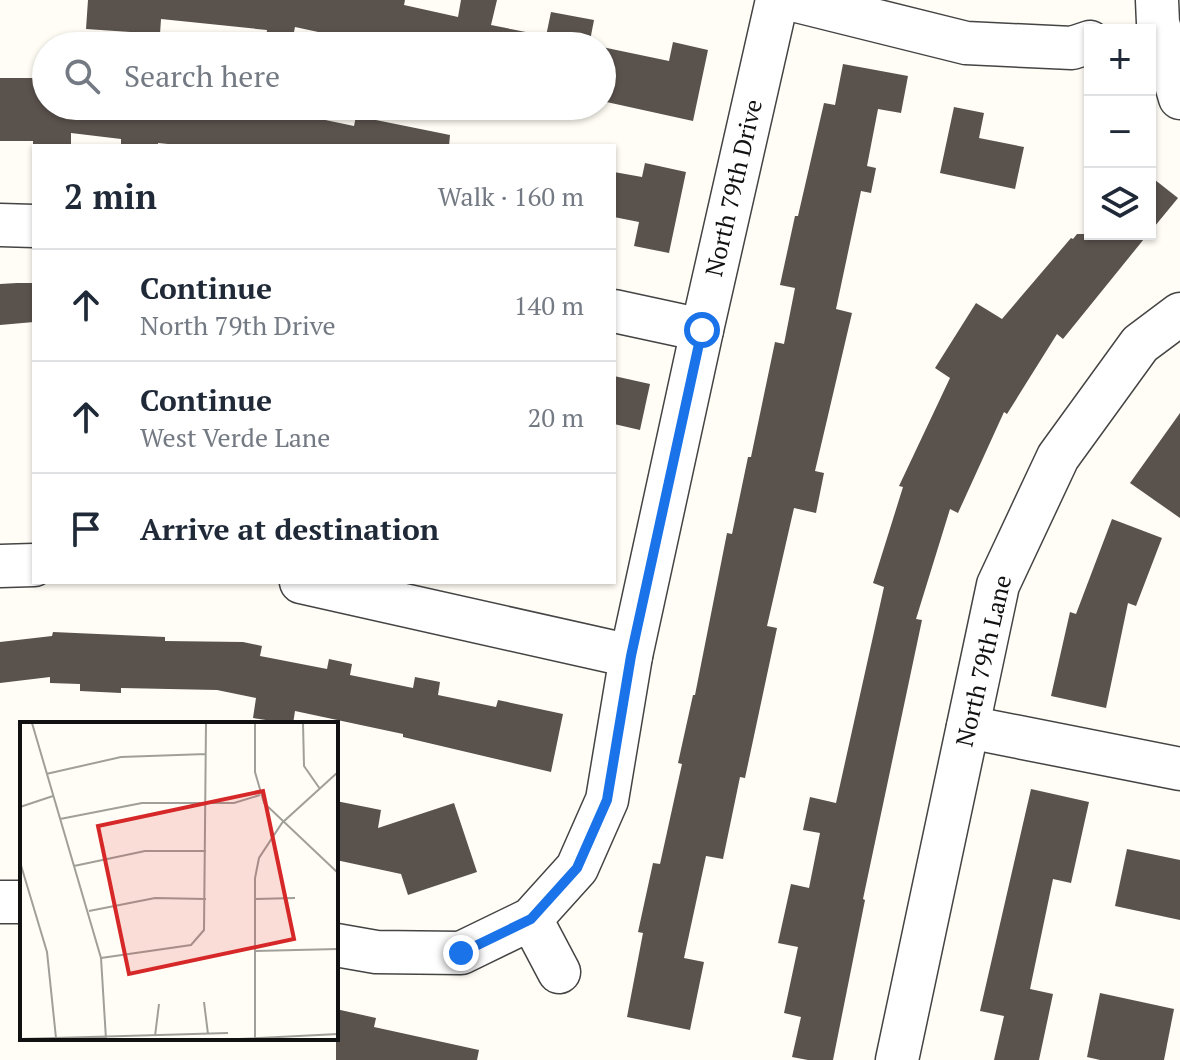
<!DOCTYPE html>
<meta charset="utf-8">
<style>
body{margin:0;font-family:"PT Serif",serif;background:#f6f6f7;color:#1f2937}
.controls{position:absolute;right:24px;top:24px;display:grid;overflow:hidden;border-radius:0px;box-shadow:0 2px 6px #0004}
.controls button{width:72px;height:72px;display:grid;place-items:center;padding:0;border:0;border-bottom:2px solid #e0e1e3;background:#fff;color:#1f2937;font:40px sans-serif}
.stop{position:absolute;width:24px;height:24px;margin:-18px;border:6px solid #1a73e8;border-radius:50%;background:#fff}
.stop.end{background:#1a73e8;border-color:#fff;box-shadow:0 2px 8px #0008}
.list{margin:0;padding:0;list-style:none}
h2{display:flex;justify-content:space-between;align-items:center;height:104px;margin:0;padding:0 32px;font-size:34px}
h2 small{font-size:26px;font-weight:400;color:#747a83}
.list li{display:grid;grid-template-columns:52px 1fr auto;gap:24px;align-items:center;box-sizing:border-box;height:112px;padding:0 32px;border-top:2px solid #e0e1e3}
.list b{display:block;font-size:30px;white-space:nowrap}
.list p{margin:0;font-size:26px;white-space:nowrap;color:#747a83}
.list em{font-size:26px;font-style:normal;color:#747a83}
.icon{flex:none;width:44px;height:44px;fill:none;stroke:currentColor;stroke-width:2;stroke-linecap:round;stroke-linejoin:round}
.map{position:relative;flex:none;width:1180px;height:1060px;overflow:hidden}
.search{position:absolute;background:#fff;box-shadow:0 2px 6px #0004;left:32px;top:32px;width:584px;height:88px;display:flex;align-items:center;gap:20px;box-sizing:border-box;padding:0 28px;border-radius:44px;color:#747a83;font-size:30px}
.panel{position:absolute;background:#fff;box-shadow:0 2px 6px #0004;left:32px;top:144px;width:584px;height:440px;border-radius:0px}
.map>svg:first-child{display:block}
</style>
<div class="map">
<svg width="1180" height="1060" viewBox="0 0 1180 1060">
<rect width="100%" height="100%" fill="#fffdf5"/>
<g fill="#5a524d">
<polygon points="88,0 405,0 404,5 458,17 461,0 497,0 491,25 541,35 540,46 359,46 360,41 295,27 292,42 266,37 267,30 161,19 160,34 86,29"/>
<polygon points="551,12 594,20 589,46 544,46"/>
<polygon points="673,42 708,50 693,121 602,101 602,47 669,61"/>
<polygon points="843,64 908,76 901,113 878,109 867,166 876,168 871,193 861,191 836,309 852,313 815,471 824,473 816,513 794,508 767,626 777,628 745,778 740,777 723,859 706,856 684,958 704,962 690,1030 627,1017 643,933 638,932 653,863 660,864 682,764 678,763 693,695 695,695 727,533 732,534 748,457 751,457 775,342 784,344 795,288 780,285 795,216 798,216 824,103 835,105"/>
<polygon points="0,78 46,78 46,106 226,106 268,111 268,108 354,126 356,116 450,135 449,146 188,146 158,143 158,146 121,146 121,139 71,133 71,146 33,146 33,141 0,141"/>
<polygon points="954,107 984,113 979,138 1024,147 1015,189 940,173"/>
<polygon points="645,163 686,172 669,253 634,246 639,222 614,217 614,172 642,177"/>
<polygon points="1150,176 1178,198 1150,232"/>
<polygon points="1077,234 1148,234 1063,339 1057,334 1007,414 1004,412 958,513 950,509 916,619 922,620 863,899 865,900 833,1060 808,1060 792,1057 801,1017 784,1013 798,947 778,943 791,884 809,888 820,833 803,830 810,797 836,803 884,587 873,583 903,487 899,486 950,378 935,368 976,303 1002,319 1071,238 1073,239"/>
<polygon points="17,283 34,283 34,322 0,325 0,284"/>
<polygon points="614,376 650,384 640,430 614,424"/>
<polygon points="1180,413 1180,518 1130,483"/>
<polygon points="1112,519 1162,538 1136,606 1128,603 1106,708 1051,696 1070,612 1076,614"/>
<polygon points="53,632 165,637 165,641 243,642 262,646 260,656 327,669 329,659 352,664 350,675 413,688 415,677 440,682 438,695 496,707 498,700 563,714 551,772 403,737 403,734 295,711 293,724 253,718 256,698 217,690 121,688 121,693 80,691 80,684 50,683 50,677 0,683 0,642 52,636"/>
<polygon points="1031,789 1089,802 1071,883 1053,879 1030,989 1053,994 1039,1060 994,1060 1004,1016 980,1011"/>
<polygon points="336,801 381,810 378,828 454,803 477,872 408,895 401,874 336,860"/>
<polygon points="1127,849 1180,860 1180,920 1115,906"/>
<polygon points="1100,993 1174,1009 1164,1060 1100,1060 1087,1057"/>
<polygon points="336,1009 376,1018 374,1027 479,1050 477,1060 336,1060"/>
</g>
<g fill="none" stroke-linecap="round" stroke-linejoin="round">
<defs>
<g id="minor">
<polyline points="793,0 966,43 1072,48 1090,42"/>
<polyline points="1157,0 1158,23 1180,98"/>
<polyline points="0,225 34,226"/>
<polyline points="614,311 702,330"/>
<polyline points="0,566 34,565"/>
<polyline points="301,582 631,656"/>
<polyline points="968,727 1180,769"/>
<polyline points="0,902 22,902"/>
<polyline points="531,919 559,972"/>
<polyline points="336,945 376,952 461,953 531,919 577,868 607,800 631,656 702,330 777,0"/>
<polyline points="897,1060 998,585 1058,457 1140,344 1180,314"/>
</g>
</defs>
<use href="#minor" stroke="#444" stroke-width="45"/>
<use href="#minor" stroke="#fff" stroke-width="42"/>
</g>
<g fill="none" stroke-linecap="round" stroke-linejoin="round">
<polyline stroke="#1a73e8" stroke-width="10" points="461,953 531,919 577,868 607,800 631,656 702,330"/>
</g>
<g text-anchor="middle" stroke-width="8" stroke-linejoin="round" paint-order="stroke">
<g font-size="24" fill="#111" stroke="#fff">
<text transform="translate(734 188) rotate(-77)" y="8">North 79th Drive</text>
<text transform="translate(984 661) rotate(-77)" y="8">North 79th Lane</text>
</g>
</g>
<g transform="translate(20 722)">
<rect width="318" height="318" fill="#fffdf5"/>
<path fill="none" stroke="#a09f9a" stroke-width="2" d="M12,1L81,236L86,317M235,1V50L244,81L318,151M283,1L284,44L300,67M26,52L101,35L186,32M0,85L33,74M40,97L122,81H214L240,73M0,140L27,230L36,316M54,144L125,129H186M235,177L275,176M69,189L135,176L186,177M235,229L318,227M81,236L171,223L184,208L186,1M184,280L188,312M135,314L139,282M0,317L208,311M219,317L318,312M235,317V156L239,136L262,101L318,50"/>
<path fill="#d62828" fill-opacity="0.15" stroke="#d62828" stroke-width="4" d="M243,69L274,217L109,252L78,104Z"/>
<rect width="318" height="318" fill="none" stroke="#111" stroke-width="4"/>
</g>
</svg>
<div class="controls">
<button>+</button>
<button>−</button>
<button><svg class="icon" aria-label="layers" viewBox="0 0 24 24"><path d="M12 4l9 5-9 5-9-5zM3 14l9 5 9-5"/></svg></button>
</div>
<div class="stop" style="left:702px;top:330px"></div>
<div class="stop end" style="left:461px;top:953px"></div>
<div class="search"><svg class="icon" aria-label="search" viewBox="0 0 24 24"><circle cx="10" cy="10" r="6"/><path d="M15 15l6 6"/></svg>Search here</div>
<section class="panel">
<h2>2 min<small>Walk · 160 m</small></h2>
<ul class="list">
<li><svg class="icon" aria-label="ahead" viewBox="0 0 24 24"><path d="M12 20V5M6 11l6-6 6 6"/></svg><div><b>Continue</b><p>North 79th Drive</p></div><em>140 m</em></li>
<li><svg class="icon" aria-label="ahead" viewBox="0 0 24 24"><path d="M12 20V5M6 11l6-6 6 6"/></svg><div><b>Continue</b><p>West Verde Lane</p></div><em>20 m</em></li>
<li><svg class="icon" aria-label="arrive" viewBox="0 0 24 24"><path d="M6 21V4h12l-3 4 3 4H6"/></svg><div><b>Arrive at destination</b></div></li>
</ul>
</section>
</div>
